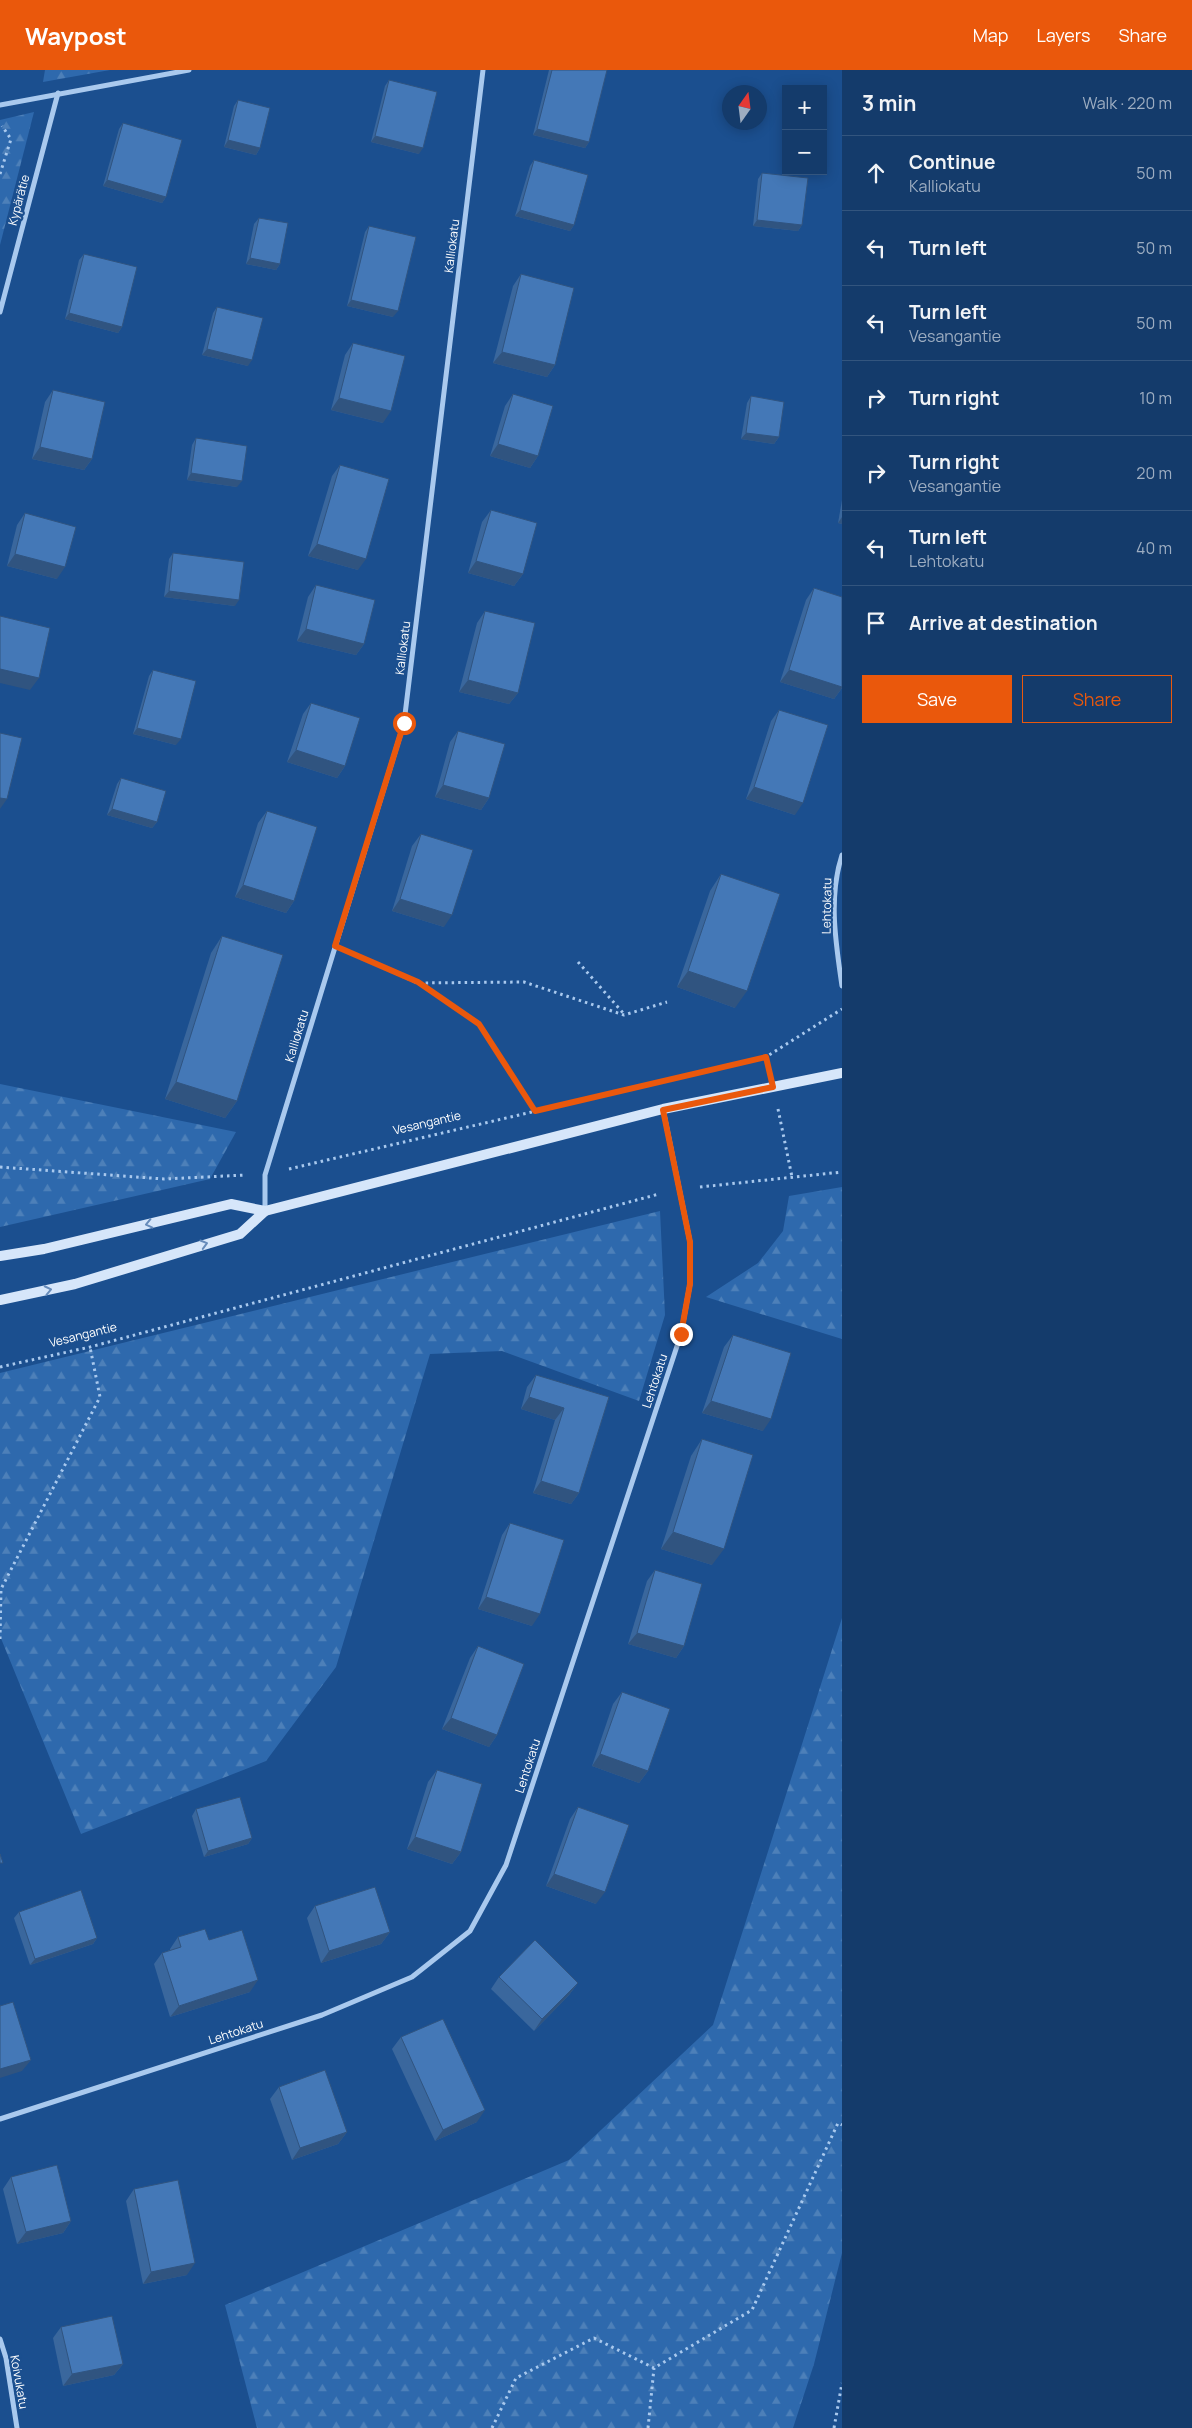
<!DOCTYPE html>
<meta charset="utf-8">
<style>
body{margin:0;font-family:Manrope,sans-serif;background:#214673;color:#f1f3f6}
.controls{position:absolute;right:15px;top:15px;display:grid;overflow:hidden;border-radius:0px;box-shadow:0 2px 12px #0003}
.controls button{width:45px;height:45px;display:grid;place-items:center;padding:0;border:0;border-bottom:1px solid #33557e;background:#143b6b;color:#f1f3f6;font:25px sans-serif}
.compass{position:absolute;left:722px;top:15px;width:45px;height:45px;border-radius:50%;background:#143b6b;box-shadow:0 2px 12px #0003;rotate:14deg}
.stop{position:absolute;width:15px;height:15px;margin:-11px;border:4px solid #ea580c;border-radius:50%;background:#fff}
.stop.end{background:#ea580c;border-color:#fff;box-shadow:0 1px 5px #0008}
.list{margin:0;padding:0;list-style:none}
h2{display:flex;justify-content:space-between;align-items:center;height:65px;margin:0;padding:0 20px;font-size:21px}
h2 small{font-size:16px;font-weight:400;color:#9dadc1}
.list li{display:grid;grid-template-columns:32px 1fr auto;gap:15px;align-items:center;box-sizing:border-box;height:75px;padding:0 20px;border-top:1px solid #33557e}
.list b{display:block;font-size:19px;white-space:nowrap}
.list p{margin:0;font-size:16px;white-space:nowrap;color:#9dadc1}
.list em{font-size:16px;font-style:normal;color:#9dadc1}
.actions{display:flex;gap:10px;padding:15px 20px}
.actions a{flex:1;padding:11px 0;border:1px solid #ea580c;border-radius:0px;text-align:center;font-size:18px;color:#ea580c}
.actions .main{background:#ea580c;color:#fff}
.icon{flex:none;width:28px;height:28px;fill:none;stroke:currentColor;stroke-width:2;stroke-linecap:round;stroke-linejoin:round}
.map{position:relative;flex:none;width:842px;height:2358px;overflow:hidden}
header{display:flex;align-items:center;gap:30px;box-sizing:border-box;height:70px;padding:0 25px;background:#ea580c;color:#fff}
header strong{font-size:24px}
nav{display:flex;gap:28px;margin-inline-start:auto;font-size:18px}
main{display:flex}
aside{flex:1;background:#143b6b}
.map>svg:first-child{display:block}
</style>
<header>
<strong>Waypost</strong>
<nav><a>Map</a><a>Layers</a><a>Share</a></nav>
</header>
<main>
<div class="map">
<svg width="842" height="2358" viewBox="0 0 842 2358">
<defs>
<pattern id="forest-firs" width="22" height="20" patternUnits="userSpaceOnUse" patternTransform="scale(1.25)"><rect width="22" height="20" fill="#2e69ad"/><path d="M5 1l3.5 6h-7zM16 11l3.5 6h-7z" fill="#4d80b9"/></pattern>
</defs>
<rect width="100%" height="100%" fill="#1b4f8f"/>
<g fill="url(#forest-firs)">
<polygon points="45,0 110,0 43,12"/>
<polygon points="34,42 0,175 0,50"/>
<polygon points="0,1014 236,1062 210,1109 0,1157"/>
<polygon points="842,1117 842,1269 706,1227 758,1193 783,1161 789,1126"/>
<polygon points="660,1141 665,1245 639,1331 502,1281 430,1284 336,1597 266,1691 81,1764 0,1566 0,1303"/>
<polygon points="842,1548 842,2183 814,2294 793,2358 257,2358 225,2235 569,2090 713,1955"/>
</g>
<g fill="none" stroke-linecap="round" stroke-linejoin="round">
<g stroke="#a9c9ee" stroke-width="3" stroke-dasharray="2.5 4" stroke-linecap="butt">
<polyline points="0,104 11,69 2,56"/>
<polyline points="354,884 417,913 524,912 624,945 667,932"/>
<polyline points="578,892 624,944"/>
<polyline points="418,913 479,954 535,1041"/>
<polyline points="778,1039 792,1107"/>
<polyline points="0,1097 164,1109 246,1105"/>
<polyline points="289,1099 766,987 842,939"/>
<polyline points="700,1117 842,1102"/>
<polyline points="0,1297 90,1277 659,1124"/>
<polyline points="0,1569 1,1519 100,1327 90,1277"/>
<polyline points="492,2358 516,2308 594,2268 654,2298 752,2240 838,2053 842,2055"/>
<polyline points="648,2358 654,2298"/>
<polyline points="834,2358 842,2313"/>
</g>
<g stroke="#a9c9ee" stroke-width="5">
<polyline points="0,35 189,0"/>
<polyline points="0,242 58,23"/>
<path d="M842,785C828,828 836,874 842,916"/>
<polyline points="265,1141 265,1105 404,653 483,0"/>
<polyline points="0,2049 322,1945 412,1907 470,1861 506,1795 681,1264 690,1214 690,1172 663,1039"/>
<polyline points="0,2269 6,2288 17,2358"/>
</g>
<g stroke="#d6e6fa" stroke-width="10">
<polyline points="0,1186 44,1179 231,1134 265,1141 663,1039 842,1003"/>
<polyline points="0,1230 75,1214 240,1164 265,1141"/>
</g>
</g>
<g fill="#3a679d">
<polygon points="549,0 607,0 589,72 585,78 533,65"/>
<polygon points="389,10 419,84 371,72 385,16"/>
<polygon points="238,30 260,78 256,85 224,77 234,36"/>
<polygon points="123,53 166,127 162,133 103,116 119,59"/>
<polygon points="534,90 574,155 570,161 515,146 530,96"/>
<polygon points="762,103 802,155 798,161 753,156 758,109"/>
<polygon points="259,148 280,194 276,200 246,194 254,154"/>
<polygon points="369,156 393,247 347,236 365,162"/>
<polygon points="84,184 122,257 118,263 65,249 79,190"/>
<polygon points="521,204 555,295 547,307 493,293 513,216"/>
<polygon points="217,237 248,296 202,285 213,243"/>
<polygon points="353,273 383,353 331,340 345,285"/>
<polygon points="53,320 92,389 84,400 32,389 45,332"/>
<polygon points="513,324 538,386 530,398 490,386 505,336"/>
<polygon points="751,326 779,367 774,374 741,369 747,333"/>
<polygon points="196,368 237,417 187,410 192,375"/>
<polygon points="340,395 358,500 308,486 332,406"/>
<polygon points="842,430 842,454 838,453"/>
<polygon points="491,440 523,504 514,516 468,503 482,452"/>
<polygon points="25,443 57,509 7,496 17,455"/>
<polygon points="173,483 235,536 164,527 169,489"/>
<polygon points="316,515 364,574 356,585 297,571 308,527"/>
<polygon points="814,518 842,527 842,618 834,629 780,612 806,530"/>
<polygon points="485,541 518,623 509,634 459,622 477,553"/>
<polygon points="153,600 176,675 133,664 149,606"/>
<polygon points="311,633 345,696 337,708 287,692 303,644"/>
<polygon points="779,640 795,745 746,729 771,651"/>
<polygon points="458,661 489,728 481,740 435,727 450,672"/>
<polygon points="121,708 157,752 152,758 107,745 117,714"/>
<polygon points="267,741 294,831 286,843 235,827 258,753"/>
<polygon points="421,764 444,857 392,841 412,776"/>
<polygon points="721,804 735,938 677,917 710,821"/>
<polygon points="222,866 237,1031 225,1048 165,1029 211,883"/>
<polygon points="733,1265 763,1361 702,1343 724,1277"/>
<polygon points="536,1305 609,1327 579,1423 571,1434 533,1423 555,1350 521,1339 527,1317"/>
<polygon points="702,1369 712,1495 661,1479 691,1386"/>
<polygon points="510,1453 532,1556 478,1539 502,1465"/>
<polygon points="655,1500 684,1576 676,1588 628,1574 647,1511"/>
<polygon points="478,1576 497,1665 489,1677 442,1659 470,1588"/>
<polygon points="622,1622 648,1701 639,1713 592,1696 613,1634"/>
<polygon points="437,1700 461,1782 452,1794 407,1779 428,1712"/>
<polygon points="578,1737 596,1834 546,1816 570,1749"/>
<polygon points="196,1739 252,1768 248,1774 204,1787 192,1746"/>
<polygon points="315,1836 390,1862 381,1874 321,1893 307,1848"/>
<polygon points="19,1842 97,1868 93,1874 30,1895 14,1848"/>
<polygon points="178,1867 209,1870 250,1922 170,1947 154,1894 162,1883 170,1880 170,1879"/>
<polygon points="499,1907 578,1913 569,1925 534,1961 491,1919"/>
<polygon points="401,1967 477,2052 435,2071 392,1979"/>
<polygon points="279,2017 347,2062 338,2074 292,2090 270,2029"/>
<polygon points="11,2107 71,2151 63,2163 17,2174 3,2119"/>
<polygon points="134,2119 187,2205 143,2214 126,2131"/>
<polygon points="61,2257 123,2294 114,2305 63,2316 53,2268"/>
</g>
<g fill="#305480">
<polygon points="537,59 589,72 585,78 533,65"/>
<polygon points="375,66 423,78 419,84 371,72"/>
<polygon points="228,70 260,78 256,85 224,77"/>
<polygon points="107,110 166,127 162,133 103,116"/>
<polygon points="520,140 574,155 570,161 515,146"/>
<polygon points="757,150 802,155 798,161 753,156"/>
<polygon points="250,188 280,194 276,200 246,194"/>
<polygon points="351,230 398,241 393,247 347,236"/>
<polygon points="69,243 122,257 118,263 65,249"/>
<polygon points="207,279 252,290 248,296 202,285"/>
<polygon points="502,282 555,295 547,307 493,293"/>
<polygon points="339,328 391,341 383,353 331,340"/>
<polygon points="746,363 779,367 774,374 741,369"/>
<polygon points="498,374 538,386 530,398 490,386"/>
<polygon points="40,377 92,389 84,400 32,389"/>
<polygon points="191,403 242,411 237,417 187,410"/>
<polygon points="842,447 842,454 838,453"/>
<polygon points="317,474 366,489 358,500 308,486"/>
<polygon points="15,484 65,497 57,509 7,496"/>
<polygon points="476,491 523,504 514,516 468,503"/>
<polygon points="169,521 239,530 235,536 164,527"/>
<polygon points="306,559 364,574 356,585 297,571"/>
<polygon points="0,599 39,608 30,620 0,613"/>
<polygon points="789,600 842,617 842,618 834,629 780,612"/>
<polygon points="468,610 518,623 509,634 459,622"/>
<polygon points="137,658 181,669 176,675 133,664"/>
<polygon points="296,680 345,696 337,708 287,692"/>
<polygon points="443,715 489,728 481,740 435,727"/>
<polygon points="754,717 803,733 795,745 746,729"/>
<polygon points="0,728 7,729 0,739"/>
<polygon points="112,739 157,752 152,758 107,745"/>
<polygon points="243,815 294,831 286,843 235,827"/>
<polygon points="400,829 452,845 444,857 392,841"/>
<polygon points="688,901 747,921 735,938 677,917"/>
<polygon points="176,1012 237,1031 225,1048 165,1029"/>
<polygon points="529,1327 564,1338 555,1350 521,1339"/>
<polygon points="711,1331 771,1349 763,1361 702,1343"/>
<polygon points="541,1411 579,1423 571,1434 533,1423"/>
<polygon points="673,1462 724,1479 712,1495 661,1479"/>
<polygon points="486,1527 540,1544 532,1556 478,1539"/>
<polygon points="637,1563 684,1576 676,1588 628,1574"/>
<polygon points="451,1648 497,1665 489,1677 442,1659"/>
<polygon points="600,1684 648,1701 639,1713 592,1696"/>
<polygon points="415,1767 461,1782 452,1794 407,1779"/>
<polygon points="252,1768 248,1774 204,1787 208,1781"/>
<polygon points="554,1804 605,1822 596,1834 546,1816"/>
<polygon points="390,1862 381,1874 321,1893 329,1881"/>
<polygon points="97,1868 93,1874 30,1895 35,1889"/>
<polygon points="258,1910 250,1922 170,1947 179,1936"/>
<polygon points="578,1913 569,1925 534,1961 542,1949"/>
<polygon points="31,1990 22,2001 0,2008 0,1999"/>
<polygon points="485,2040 477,2052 435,2071 443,2060"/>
<polygon points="347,2062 338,2074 292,2090 300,2078"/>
<polygon points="71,2151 63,2163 17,2174 26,2162"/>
<polygon points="195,2193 187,2205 143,2214 151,2202"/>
<polygon points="123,2294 114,2305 63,2316 72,2304"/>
</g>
<g fill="#4478b7" stroke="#305480">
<polygon points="552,0 607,0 589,72 537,59"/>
<polygon points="389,10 437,22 423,78 375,66"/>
<polygon points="238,30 270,38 260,78 228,70"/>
<polygon points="123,53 182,70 166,127 107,110"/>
<polygon points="534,90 588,105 574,155 520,140"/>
<polygon points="762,103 808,108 802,155 757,150"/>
<polygon points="259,148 288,153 280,194 250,188"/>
<polygon points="369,156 416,167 398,241 351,230"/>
<polygon points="84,184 137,197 122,257 69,243"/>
<polygon points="521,204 574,218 555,295 502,282"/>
<polygon points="217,237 263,248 252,290 207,279"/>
<polygon points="353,273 405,286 391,341 339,328"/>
<polygon points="53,320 105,332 92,389 40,377"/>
<polygon points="513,324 553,336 538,386 498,374"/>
<polygon points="751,326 784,332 779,367 746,363"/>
<polygon points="196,368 247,376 242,411 191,403"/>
<polygon points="340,395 389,409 366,489 317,474"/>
<polygon points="491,440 537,453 523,504 476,491"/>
<polygon points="25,443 76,457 65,497 15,484"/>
<polygon points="173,483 244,492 239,530 169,521"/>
<polygon points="316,515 375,530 364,574 306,559"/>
<polygon points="814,518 842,527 842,617 789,600"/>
<polygon points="485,541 535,553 518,623 468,610"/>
<polygon points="0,546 50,558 39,608 0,599"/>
<polygon points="153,600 196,611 181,669 137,658"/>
<polygon points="311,633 360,648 345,696 296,680"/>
<polygon points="779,640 828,655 803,733 754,717"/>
<polygon points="458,661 505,674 489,728 443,715"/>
<polygon points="0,663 22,668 7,729 0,728"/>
<polygon points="121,708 166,721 157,752 112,739"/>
<polygon points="267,741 317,757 294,831 243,815"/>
<polygon points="421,764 473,780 452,845 400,829"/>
<polygon points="721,804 780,824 747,921 688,901"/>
<polygon points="222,866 283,885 237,1031 176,1012"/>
<polygon points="733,1265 791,1283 771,1349 711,1331"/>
<polygon points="536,1305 609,1327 579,1423 541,1411 564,1338 529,1327"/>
<polygon points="702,1369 753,1385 724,1479 673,1462"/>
<polygon points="510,1453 564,1470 540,1544 486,1527"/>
<polygon points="655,1500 702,1514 684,1576 637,1563"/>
<polygon points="478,1576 524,1594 497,1665 451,1648"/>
<polygon points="622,1622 670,1639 648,1701 600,1684"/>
<polygon points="437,1700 482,1714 461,1782 415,1767"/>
<polygon points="240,1727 252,1768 208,1781 196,1739"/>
<polygon points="578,1737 629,1755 605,1822 554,1804"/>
<polygon points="0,1784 3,1793 0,1793"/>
<polygon points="375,1817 390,1862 329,1881 315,1836"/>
<polygon points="81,1820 97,1868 35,1889 19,1842"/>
<polygon points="205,1859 209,1870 242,1860 258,1910 179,1936 162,1883 181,1877 178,1867"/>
<polygon points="535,1870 578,1913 542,1949 499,1907"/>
<polygon points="13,1932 31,1990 0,1999 0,1936"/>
<polygon points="443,1949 485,2040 443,2060 401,1967"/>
<polygon points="325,2000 347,2062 300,2078 279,2017"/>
<polygon points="57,2095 71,2151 26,2162 11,2107"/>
<polygon points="178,2110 195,2193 151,2202 134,2119"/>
<polygon points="112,2246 123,2294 72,2304 61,2257"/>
</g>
<defs><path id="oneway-chevron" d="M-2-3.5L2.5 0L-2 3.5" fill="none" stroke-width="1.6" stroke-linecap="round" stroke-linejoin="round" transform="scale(1.25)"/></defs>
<g stroke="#668bba">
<use href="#oneway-chevron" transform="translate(149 1154) rotate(167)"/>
<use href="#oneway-chevron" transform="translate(204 1174) rotate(-16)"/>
<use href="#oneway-chevron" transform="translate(48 1220) rotate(-12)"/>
</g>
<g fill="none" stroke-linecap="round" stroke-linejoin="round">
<polyline stroke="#ea580c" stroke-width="6" points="404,653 335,876 418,912 479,954 535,1041 766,987 773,1017 663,1040 690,1172 690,1214 681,1264"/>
</g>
<g text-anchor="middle" stroke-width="4.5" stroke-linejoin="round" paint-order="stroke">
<g font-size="12" fill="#fff" stroke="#1b4f8f">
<text transform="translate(19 130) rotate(-75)" y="4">Kypärätie</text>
<text transform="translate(452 176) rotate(-83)" y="4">Kalliokatu</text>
<text transform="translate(403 578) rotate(-83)" y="4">Kalliokatu</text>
<text transform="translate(827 836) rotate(-89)" y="4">Lehtokatu</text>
<text transform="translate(297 966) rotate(-73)" y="4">Kalliokatu</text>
<text transform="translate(427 1053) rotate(-13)" y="4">Vesangantie</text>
<text transform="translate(83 1265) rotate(-14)" y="4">Vesangantie</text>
<text transform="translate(655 1311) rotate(-72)" y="4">Lehtokatu</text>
<text transform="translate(528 1696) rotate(-72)" y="4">Lehtokatu</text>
<text transform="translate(236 1962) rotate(-18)" y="4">Lehtokatu</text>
<text transform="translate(19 2312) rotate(80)" y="4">Koivukatu</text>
</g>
</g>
</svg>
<div class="controls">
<button>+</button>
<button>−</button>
</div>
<svg class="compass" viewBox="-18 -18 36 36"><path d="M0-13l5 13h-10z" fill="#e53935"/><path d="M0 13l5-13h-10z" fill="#9dadc1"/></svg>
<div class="stop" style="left:404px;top:653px"></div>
<div class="stop end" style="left:681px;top:1264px"></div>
</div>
<aside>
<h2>3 min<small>Walk · 220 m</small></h2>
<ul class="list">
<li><svg class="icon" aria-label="ahead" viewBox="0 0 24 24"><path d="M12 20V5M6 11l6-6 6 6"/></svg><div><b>Continue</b><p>Kalliokatu</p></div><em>50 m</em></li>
<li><svg class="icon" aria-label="left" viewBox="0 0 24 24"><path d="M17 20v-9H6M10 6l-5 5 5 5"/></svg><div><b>Turn left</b></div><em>50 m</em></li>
<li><svg class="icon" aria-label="left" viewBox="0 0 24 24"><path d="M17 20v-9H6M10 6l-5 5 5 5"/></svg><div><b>Turn left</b><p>Vesangantie</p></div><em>50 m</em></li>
<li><svg class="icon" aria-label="right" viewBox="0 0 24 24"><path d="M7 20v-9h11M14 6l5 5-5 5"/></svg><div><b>Turn right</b></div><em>10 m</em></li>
<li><svg class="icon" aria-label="right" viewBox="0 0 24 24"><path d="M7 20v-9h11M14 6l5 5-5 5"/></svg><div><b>Turn right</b><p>Vesangantie</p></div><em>20 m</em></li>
<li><svg class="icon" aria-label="left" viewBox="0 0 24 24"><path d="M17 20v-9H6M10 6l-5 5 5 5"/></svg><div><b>Turn left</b><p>Lehtokatu</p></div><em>40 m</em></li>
<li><svg class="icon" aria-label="arrive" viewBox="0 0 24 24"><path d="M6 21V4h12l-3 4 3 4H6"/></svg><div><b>Arrive at destination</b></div></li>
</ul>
<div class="actions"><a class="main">Save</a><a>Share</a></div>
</aside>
</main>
